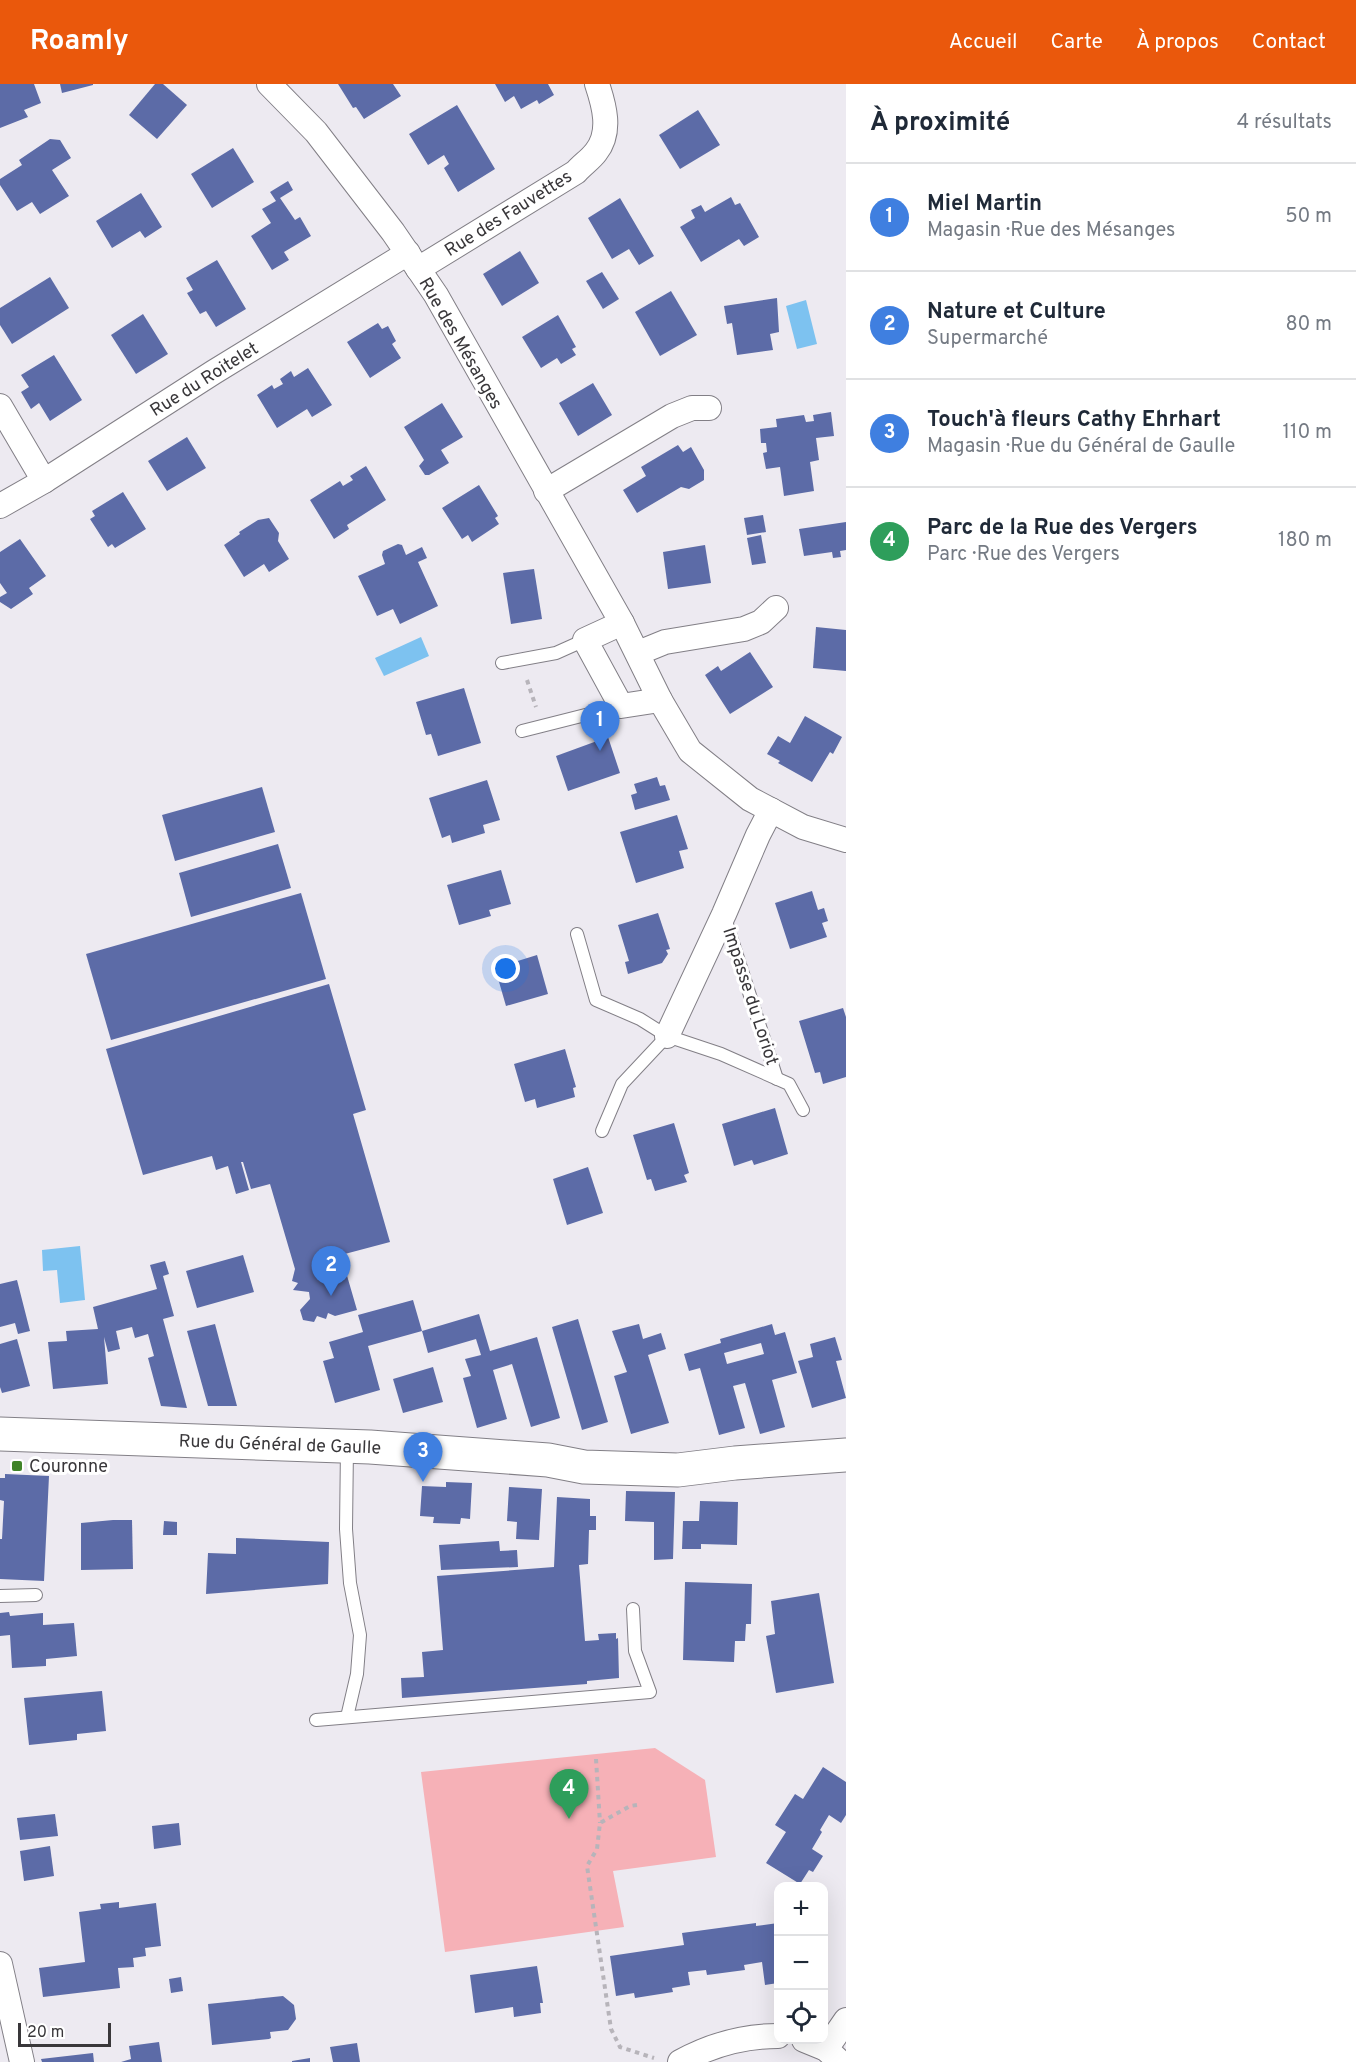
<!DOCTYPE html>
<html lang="fr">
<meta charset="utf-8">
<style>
body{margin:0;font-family:Overpass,sans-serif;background:#f2f2f3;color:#1f2937}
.controls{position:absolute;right:18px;bottom:18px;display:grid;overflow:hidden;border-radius:12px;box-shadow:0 6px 24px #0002}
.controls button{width:54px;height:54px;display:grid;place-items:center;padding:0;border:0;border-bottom:2px solid #e0e1e3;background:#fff;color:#1f2937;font:30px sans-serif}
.scale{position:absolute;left:18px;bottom:15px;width:93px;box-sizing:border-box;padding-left:6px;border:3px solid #39373a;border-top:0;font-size:16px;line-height:21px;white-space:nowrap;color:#39373a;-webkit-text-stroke:4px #fff;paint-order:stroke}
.you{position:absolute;left:506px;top:885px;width:21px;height:21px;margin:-15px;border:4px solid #fff;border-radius:50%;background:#1a73e8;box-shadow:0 0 0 9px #1a73e833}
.badge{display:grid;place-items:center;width:39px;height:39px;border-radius:50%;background:#ea580c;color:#fff;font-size:20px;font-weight:700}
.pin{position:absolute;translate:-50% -50px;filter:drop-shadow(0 2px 3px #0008)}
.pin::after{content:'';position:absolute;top:32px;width:21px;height:18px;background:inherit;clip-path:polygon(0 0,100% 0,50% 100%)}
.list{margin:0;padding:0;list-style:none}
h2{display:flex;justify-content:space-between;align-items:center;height:78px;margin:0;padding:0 24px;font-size:26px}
h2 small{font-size:20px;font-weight:400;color:#747a83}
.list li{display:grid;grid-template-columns:39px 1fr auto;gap:18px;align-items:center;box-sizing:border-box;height:108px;padding:0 24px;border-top:2px solid #e0e1e3}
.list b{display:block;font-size:22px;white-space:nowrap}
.list p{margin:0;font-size:20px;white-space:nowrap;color:#747a83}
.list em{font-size:20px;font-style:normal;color:#747a83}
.icon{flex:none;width:33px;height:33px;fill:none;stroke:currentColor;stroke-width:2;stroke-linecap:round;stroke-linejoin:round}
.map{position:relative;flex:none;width:846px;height:1978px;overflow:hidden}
header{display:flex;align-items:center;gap:36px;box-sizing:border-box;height:84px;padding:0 30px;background:#ea580c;color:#fff}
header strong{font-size:28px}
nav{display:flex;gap:33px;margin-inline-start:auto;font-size:21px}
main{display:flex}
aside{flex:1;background:#fff}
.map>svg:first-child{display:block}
</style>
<header>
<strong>Roamly</strong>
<nav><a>Accueil</a><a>Carte</a><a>À propos</a><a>Contact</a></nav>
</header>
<main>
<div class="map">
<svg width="846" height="1978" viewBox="0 0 846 1978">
<rect width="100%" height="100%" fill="#edeaf1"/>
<polygon fill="#f6b1b7" points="655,1664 705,1696 716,1773 613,1787 624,1843 445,1868 421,1688"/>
<g fill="#7dc2f0">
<polygon points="806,216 817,260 797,265 786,222"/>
<polygon points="421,553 429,572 384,592 375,574"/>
<polygon points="80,1162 85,1216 60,1219 57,1186 43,1187 42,1166"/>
</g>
<g fill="#5c6ba7" fill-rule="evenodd">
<polygon points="0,0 34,0 41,19 24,26 28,33 0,44"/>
<polygon points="60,0 93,0 93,1 62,9"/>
<polygon points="155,0 163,0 187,21 157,55 129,31"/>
<polygon points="338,0 393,0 401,12 364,35 356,23 353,24"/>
<polygon points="495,0 548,0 554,11 539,20 537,16 521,25 514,12 505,18"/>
<polygon points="457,21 495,85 458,108 444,84 449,80 444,71 428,81 409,50"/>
<polygon points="698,26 720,61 680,85 659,51"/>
<polygon points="50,55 60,56 71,74 52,86 69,112 40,130 32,118 17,127 0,101 0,95 22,81 19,76"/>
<polygon points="233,64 254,98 212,124 191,90"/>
<polygon points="288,97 293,106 280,114 295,136 300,133 311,152 284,168 289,176 272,186 251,152 271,139 262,125 276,117 270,108"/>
<polygon points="141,109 162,143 145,154 140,147 112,164 96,137"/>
<polygon points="731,113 735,121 740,119 759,153 744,162 739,155 701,178 680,143 695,134 691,126 701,121 705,128"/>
<polygon points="620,114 654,172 639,181 629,165 612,175 588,134"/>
<polygon points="520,167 539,199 502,222 483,190"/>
<polygon points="217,176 246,225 216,243 206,227 200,230 187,209 193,206 186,194"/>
<polygon points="602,188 619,215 603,225 586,197"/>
<polygon points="50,193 69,224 12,260 0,241 0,224"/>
<polygon points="671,207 697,251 660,272 635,228"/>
<polygon points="777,214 779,248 770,250 773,266 737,271 732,239 727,240 724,222"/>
<polygon points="143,230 168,270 136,290 111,251"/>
<polygon points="558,231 576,263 572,265 576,271 561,280 557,274 541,284 522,253"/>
<polygon points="378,239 382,245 388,242 396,257 392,260 401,274 370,294 347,258"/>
<polygon points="54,271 82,316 50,337 39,319 31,325 21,308 29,303 21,291"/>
<polygon points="308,284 332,321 312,333 307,325 277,344 257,311 272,301 274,305 283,300 280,295 291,287 294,293"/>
<polygon points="593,299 612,331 578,352 559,319"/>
<polygon points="442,319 463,353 441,366 449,379 429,391 425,391 419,382 424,376 404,343"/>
<polygon points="831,328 834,352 816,354 819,376 810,378 814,407 784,412 780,383 766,385 763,369 767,368 766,359 761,359 760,345 777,343 776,335 804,331 806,338 814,337 813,331"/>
<polygon points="187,353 206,384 167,407 148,377"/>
<polygon points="678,361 683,368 691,363 704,386 704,396 689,405 681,403 637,429 623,406 646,392 641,383"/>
<polygon points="366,382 386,416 347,441 349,445 334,455 310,416 340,397 343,402 353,396 350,392"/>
<polygon points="479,401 498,432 495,434 499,440 472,458 468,451 462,455 442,424"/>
<polygon points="123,408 146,445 115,464 112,460 108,463 90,435 95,432 92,427"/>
<polygon points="763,431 766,448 747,451 744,434"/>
<polygon points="269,434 279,449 278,457 289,475 269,488 264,480 244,493 224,461 240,450 239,448 258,436"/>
<polygon points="846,438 846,466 840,467 841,473 833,474 832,468 804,472 799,445"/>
<polygon points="761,451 766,479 752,481 747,454"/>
<polygon points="20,455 46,492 29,504 33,510 11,525 0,518 0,513 7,509 0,499 0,468"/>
<polygon points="398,460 402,461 406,471 422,463 427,474 418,478 438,522 400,540 393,525 377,532 358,492 385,480 382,471 383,467"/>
<polygon points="705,461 711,499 668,505 663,468"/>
<polygon points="534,485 542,535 511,540 503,489"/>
<polygon points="816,543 846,546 846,587 813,584"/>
<polygon points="750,568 773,603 730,630 705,591 718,582 721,587"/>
<polygon points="464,604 481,659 438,672 431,650 426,651 416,618"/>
<polygon points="805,632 842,653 833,670 830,668 812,698 778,679 780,677 767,670 778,652 790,659"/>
<polygon points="608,653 620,689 568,707 556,672"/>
<polygon points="657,693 660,702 665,701 670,716 635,726 631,711 637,709 634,700"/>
<polygon points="487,696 500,736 483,741 485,749 452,759 450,751 442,754 429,714"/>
<polygon points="262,703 275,748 175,777 162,731"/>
<polygon points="677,731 688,765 679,767 684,784 636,799 620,748"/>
<polygon points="278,760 291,804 191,833 179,789"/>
<polygon points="501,786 511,820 489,826 491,832 459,841 447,801"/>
<polygon points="812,807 818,826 824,824 828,837 822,839 827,853 790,865 775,819"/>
<polygon points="301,809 326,895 111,956 86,870"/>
<polygon points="658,829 670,865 666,866 668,870 662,879 628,890 625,878 629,877 618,841"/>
<polygon points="537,871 548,910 506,922 495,884"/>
<polygon points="329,900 366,1026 353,1030 390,1158 341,1171 357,1226 335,1232 328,1229 326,1235 317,1232 314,1238 303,1236 300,1226 310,1215 309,1208 293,1206 298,1199 292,1197 295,1185 270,1100 251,1105 243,1078 241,1078 249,1106 236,1110 228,1082 216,1086 212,1072 143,1091 106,965"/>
<polygon points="843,924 846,933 846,993 823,1000 820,988 815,989 799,937"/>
<polygon points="565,965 576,1003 573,1004 575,1013 537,1024 535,1015 525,1018 514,980"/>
<polygon points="775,1024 788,1070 754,1081 752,1076 734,1082 722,1040"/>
<polygon points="674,1039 689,1089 684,1091 687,1098 655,1107 651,1095 647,1096 633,1051"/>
<polygon points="588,1083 603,1129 567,1141 553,1095"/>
<polygon points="243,1171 254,1208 197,1224 186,1187"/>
<polygon points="165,1177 169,1190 163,1192 174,1232 163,1235 187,1324 161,1322 148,1274 154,1272 148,1250 135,1254 132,1243 116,1247 120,1265 108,1268 104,1253 108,1300 53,1305 48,1258 67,1257 66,1247 98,1245 93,1223 157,1205 150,1181"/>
<polygon points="17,1196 30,1247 18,1250 15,1239 0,1243 0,1200"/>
<polygon points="413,1216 422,1247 368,1262 380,1306 335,1319 323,1277 334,1274 329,1258 363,1248 358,1231"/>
<polygon points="479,1230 490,1267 537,1253 560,1334 531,1343 512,1280 493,1286 507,1335 477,1344 463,1294 471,1292 465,1275 481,1271 476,1255 428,1269 422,1247"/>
<polygon points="578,1235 608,1338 582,1346 552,1243"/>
<polygon points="215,1240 219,1255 237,1322 208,1322 187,1247"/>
<polygon points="639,1240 643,1255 661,1249 666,1265 648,1271 669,1339 631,1350 614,1292 627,1288 612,1247"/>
<path d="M772,1240L775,1251L785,1248L797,1289L772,1296L785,1343L760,1350L745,1299L733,1302L745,1344L719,1351L700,1284L689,1287L684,1270L721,1259L720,1255ZM761,1259L764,1270L727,1280L724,1269Z"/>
<polygon points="835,1253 842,1276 836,1277 846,1314 812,1324 798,1277 813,1273 810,1260"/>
<polygon points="17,1255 30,1302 2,1309 0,1303 0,1260"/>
<polygon points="433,1283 443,1318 403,1329 393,1295"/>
<polygon points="5,1390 49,1392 44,1497 0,1495 0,1455 2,1455 4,1417 0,1416 0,1394 5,1394"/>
<polygon points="446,1398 472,1399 470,1435 461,1434 460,1440 433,1439 434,1433 420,1432 422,1402 446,1403"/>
<polygon points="509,1403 542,1405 539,1456 516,1455 517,1438 507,1437"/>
<polygon points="626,1407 675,1408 673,1475 654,1476 654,1438 625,1437"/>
<polygon points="557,1413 590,1415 590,1432 596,1432 596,1446 589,1446 588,1480 579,1481 585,1557 599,1556 598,1550 616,1549 616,1555 618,1554 619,1594 587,1597 587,1600 402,1614 401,1594 424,1593 422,1568 443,1566 437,1492 554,1483"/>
<polygon points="700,1417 738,1418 737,1461 701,1460 701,1465 682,1465 683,1437 699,1437"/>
<polygon points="113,1436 132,1436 133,1485 81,1486 81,1439"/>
<polygon points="164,1437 177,1438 177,1451 163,1451"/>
<polygon points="236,1454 329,1458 328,1500 206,1510 208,1469 236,1470"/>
<polygon points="499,1457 500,1467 517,1466 518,1483 441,1486 439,1461"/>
<polygon points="685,1498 752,1500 751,1540 746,1540 745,1557 735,1557 734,1578 683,1576"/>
<polygon points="819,1509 834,1599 776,1609 766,1552 775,1550 771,1517"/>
<polygon points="9,1528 10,1532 43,1529 43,1541 74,1539 77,1572 46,1575 46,1582 12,1584 10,1551 0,1552 0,1529"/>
<polygon points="102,1607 106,1647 77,1650 77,1656 29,1661 24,1614"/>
<polygon points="823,1683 846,1698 846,1731 841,1739 829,1731 820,1746 822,1748 812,1765 823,1772 813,1788 809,1786 800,1800 766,1779 786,1748 775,1741 795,1710 803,1715"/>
<polygon points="55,1730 58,1752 20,1756 17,1734"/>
<polygon points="179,1739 181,1761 154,1765 152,1742"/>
<polygon points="50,1762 54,1792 24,1797 20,1767"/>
<polygon points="119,1818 119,1824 156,1819 161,1862 145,1864 146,1872 133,1874 134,1883 118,1884 120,1904 43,1913 39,1884 85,1878 79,1828 101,1825 100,1820"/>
<polygon points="756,1839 756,1842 778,1839 778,1899 765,1901 762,1878 744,1881 745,1886 707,1891 706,1886 688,1888 690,1901 672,1904 673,1908 635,1914 634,1909 616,1912 610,1872 684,1861 682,1849"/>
<polygon points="537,1882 543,1919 540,1919 541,1929 514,1933 513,1923 475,1929 470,1891"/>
<polygon points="181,1893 183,1907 171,1909 169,1895"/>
<polygon points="283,1912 294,1921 296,1935 288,1946 270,1948 271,1954 269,1955 212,1961 208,1920"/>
<polygon points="159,1958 162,1978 121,1978 131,1975 129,1962"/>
<polygon points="357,1959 360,1978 333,1978 330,1963"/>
<polygon points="93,1969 94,1978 42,1978 41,1975"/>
<polygon points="310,1974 310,1978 292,1978 292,1977"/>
</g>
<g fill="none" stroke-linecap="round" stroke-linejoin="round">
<defs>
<g id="lane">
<polyline points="502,579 556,569 585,556"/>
<polyline points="522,647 621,622"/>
<polyline points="724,831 777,995"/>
<polyline points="577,850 596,916 640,935 667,952 721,970 789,1000 803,1026"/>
<polyline points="602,1047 622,1000 667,952"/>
<polyline points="347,1363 346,1445 350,1499 360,1551 357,1590 347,1633"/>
<polyline points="0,1512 36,1511"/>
<polyline points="316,1636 650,1608 635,1567 633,1525"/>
</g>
<g id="street">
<polyline points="269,0 316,48 393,148 436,211 622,539 660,616 690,667 750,715 803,743 846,756"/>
<path d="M418,185L576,88C582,81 591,75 596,68C612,48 604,21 597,0"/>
<polyline points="0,322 44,397"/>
<polyline points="546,407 672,332 692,324 709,324"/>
<polyline points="0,422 44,397 214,288 408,169"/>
<polyline points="622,539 585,556 621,622 660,616"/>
<polyline points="638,569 665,558 744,545 761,538 776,524"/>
<polyline points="667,952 724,830 758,751 771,726"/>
<polyline points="0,1880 22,1978"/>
<polyline points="804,1956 826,1965 840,1978"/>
<polyline points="826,1965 846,1936"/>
<path d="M680,1978C711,1961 743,1952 778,1952"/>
</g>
<polyline id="secondary" points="0,1350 370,1363 548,1376 584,1383 678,1386 735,1379 846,1371"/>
</defs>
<use href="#lane" stroke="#827f86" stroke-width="14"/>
<use href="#street" stroke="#827f86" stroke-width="26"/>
<use href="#secondary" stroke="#827f86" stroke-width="35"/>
<g stroke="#b7b4ba" stroke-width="4" stroke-dasharray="4.5 4.5" stroke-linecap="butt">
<polyline points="527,596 536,623"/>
<polyline points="596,1675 600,1739"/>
<polyline points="637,1721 630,1722 600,1739 597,1765 587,1782 611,1945 620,1963 654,1974"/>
</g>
<use href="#lane" stroke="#fff" stroke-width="12"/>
<use href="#street" stroke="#fff" stroke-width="24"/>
<use href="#secondary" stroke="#fff" stroke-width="33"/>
</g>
<rect fill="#408428" stroke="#fff" stroke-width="2" x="11" y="1376" width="12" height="12" rx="3"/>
<g text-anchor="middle" stroke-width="6" stroke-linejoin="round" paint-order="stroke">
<g font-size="18" fill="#39373a" stroke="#fff">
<text transform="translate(508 129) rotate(-32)" y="6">Rue des Fauvettes</text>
<text transform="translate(461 259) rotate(60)" y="6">Rue des Mésanges</text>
<text transform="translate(204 295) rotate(-32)" y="6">Rue du Roitelet</text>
<text transform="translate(751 912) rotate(72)" y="6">Impasse du Loriot</text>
<text transform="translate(280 1360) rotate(2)" y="6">Rue du Général de Gaulle</text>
</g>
<g font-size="18" fill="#39373a" stroke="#fff" text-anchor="start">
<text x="29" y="1388">Couronne</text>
</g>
</g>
</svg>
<div class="controls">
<button>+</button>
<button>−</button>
<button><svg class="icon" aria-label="locate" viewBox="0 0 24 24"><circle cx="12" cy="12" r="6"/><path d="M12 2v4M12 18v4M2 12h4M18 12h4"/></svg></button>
</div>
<div class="scale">20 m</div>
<div class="you"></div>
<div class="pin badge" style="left:600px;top:667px;background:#3f7fe0">1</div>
<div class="pin badge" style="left:331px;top:1212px;background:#3f7fe0">2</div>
<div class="pin badge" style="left:423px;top:1398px;background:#3f7fe0">3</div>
<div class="pin badge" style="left:569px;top:1735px;background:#2e9e5b">4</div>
</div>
<aside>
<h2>À proximité<small>4 résultats</small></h2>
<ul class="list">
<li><span class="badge" style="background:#3f7fe0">1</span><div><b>Miel Martin</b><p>Magasin · Rue des Mésanges</p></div><em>50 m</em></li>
<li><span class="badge" style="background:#3f7fe0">2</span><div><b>Nature et Culture</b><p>Supermarché</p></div><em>80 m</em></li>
<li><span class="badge" style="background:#3f7fe0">3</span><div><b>Touch'à fleurs Cathy Ehrhart</b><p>Magasin · Rue du Général de Gaulle</p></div><em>110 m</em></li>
<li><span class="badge" style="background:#2e9e5b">4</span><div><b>Parc de la Rue des Vergers</b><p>Parc · Rue des Vergers</p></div><em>180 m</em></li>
</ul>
</aside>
</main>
